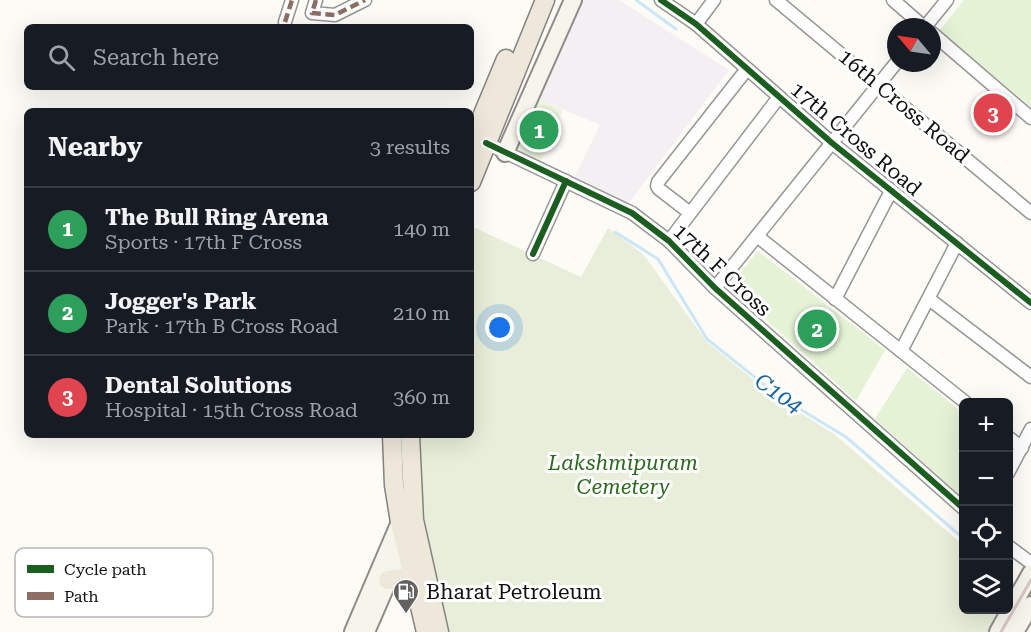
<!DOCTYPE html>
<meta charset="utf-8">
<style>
body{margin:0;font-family:"Roboto Serif",serif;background:#20242c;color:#f1f3f6}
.controls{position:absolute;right:18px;bottom:18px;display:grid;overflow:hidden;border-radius:9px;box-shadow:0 6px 24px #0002}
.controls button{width:54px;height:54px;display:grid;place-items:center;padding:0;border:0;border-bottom:2px solid #363941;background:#171b24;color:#f1f3f6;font:30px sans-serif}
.compass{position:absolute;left:887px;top:18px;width:54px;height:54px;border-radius:50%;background:#171b24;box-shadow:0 6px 24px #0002;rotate:299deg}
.you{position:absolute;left:500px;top:328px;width:21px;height:21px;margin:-15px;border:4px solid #fff;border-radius:50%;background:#1a73e8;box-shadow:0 0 0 9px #1a73e833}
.badge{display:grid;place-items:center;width:39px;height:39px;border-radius:50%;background:#b45309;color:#fff;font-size:20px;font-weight:700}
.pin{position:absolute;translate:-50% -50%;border:3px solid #fff;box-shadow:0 2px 6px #0006}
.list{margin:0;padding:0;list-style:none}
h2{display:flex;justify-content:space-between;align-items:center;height:78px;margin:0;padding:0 24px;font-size:26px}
h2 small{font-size:20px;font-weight:400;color:#9ea1a6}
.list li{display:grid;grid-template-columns:39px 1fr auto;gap:18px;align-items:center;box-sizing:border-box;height:84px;padding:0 24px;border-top:2px solid #363941}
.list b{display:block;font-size:22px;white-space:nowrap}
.list p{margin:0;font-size:20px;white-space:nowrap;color:#9ea1a6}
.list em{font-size:20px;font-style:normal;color:#9ea1a6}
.icon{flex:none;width:33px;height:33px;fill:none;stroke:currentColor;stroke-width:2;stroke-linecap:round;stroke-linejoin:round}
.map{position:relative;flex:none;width:1031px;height:632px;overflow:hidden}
.search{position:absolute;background:#171b24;box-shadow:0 6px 24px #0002;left:24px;top:24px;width:450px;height:66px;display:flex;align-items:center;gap:15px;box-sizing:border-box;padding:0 21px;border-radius:9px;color:#9ea1a6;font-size:22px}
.panel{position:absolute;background:#171b24;box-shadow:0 6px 24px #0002;left:24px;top:108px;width:450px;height:330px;border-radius:9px}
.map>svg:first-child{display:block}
</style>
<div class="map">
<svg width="1031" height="632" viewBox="0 0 1031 632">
<rect width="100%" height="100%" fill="#fcfbf6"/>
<polygon fill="#f4eff2" points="582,0 619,0 729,70 628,204 575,176 600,125 538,99"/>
<g fill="#e5f2d6">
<polygon points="964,0 1031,0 1031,107 939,31"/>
<polygon points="758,251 885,350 856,401 729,286"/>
<polygon points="907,368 963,413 963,498 875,419"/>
</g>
<polygon fill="#e8eed9" points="471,226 581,277 608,228 643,254 707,342 776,398 834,434 963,545 964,610 1003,610 990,632 449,632 420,499 417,435 471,435"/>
<polygon fill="#eff6df" points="538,99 563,110 541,161 516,150"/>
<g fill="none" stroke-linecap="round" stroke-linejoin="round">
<g stroke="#cbe7f7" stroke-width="3">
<polyline points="636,0 676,29"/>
<polyline points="615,232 658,259 707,339 777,395 846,437 964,539"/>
<polyline points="1008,578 1018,587"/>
</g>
<defs>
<g id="street">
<polyline points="316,0 312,13 335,15 365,0"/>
<polyline points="661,0 696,24 832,143 1031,303"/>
<polyline points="776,0 1031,213"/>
<polyline points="893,0 924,27"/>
<polyline points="285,22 292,0"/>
<polyline points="696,24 714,0"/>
<polyline points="925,27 947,0"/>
<polyline points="932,33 1031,118"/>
<polyline points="486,143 632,213 669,241 715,288 964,509"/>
<polyline points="690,213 659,189 657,186 658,182 747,69"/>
<polyline points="757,236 965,402"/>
<polyline points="669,241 779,97"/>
<polyline points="533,254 566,181"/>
<polyline points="715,288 896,63"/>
<polyline points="835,299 891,191"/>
<polyline points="929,299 1031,377"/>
<polyline points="901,351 957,243"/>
<polyline points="1008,437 1022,448"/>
<polyline points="1008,473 1031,429"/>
<polyline points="1008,546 1031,563"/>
</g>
<g id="secondary">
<polyline points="505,153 573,0"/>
<polyline points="353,632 400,522 408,521"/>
<polyline points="366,632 405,542 411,539"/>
<polyline points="998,632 1031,573"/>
<polyline points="1015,632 1031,605"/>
</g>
<g id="primary">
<polyline points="471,143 506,59"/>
<polyline points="471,182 545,0"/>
<polyline points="392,435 394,485 400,522 426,632"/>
<polyline points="410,435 414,520 439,632"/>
<polyline points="388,580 403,578 415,586"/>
</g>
</defs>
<use href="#street" stroke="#969694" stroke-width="15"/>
<use href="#secondary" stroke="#8d8c8a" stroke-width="20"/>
<use href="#primary" stroke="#848381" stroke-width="21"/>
<use href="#street" stroke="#fffefe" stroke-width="12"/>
<use href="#secondary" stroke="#f6f5eb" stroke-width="16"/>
<use href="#primary" stroke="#ede8da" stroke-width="18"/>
<polyline stroke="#d8c5c5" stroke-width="3" points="1001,632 1031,580"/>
<g stroke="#8d6e63" stroke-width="4.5" stroke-dasharray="9 4.5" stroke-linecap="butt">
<polyline points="316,0 312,13 335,15 365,0"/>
<polyline points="285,22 292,0"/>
</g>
<defs>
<g id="cycleway">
<polyline points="661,0 696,24 832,143 1031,303"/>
<polyline points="486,143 632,213 669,241 715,288 964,509"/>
<polyline points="533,254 566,181"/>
</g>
</defs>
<use href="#cycleway" stroke="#fff" stroke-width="10"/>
<use href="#cycleway" stroke="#1b5e20" stroke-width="6"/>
</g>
<defs>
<symbol id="fuel-pin" viewBox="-11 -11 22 30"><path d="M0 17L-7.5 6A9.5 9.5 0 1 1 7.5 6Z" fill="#636260" stroke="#fff"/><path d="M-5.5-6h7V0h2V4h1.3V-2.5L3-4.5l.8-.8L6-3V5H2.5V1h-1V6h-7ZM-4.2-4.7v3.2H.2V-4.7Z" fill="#fff"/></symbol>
</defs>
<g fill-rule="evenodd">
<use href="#fuel-pin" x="391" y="577" width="30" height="40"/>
</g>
<g text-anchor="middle" stroke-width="6" stroke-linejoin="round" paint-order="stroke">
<g font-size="21" fill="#101010" stroke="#fff">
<text transform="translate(904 106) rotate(40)" y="7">16th Cross Road</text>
<text transform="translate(856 139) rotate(40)" y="7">17th Cross Road</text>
<text transform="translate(722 270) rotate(43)" y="7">17th F Cross</text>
</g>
<g font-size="21" font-style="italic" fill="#2c6a1e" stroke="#fff">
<text x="623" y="470">Lakshmipuram<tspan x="623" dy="24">Cemetery</tspan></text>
</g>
<g font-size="21" fill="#101010" stroke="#fff" text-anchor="start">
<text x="426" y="599">Bharat Petroleum</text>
</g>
<g font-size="22" font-style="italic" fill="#1564a6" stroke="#fff">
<text transform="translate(779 393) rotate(35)" y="8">C104</text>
</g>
</g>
<rect x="15" y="548" width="198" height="69" rx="9" fill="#fff" stroke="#b7b7b7" stroke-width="1.5"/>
<rect x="27" y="565" width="27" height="8" fill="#1b5e20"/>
<rect x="27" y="592" width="27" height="8" fill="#8d6e63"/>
<g font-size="16" fill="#101010">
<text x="64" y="575">Cycle path</text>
<text x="64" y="602">Path</text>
</g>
</svg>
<div class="controls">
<button>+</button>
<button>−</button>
<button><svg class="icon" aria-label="locate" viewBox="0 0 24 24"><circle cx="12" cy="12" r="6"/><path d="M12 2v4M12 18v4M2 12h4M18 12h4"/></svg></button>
<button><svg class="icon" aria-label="layers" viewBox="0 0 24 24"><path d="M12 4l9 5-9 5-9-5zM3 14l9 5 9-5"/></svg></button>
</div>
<svg class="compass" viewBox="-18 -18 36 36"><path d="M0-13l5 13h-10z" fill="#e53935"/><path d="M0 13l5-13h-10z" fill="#9ea1a6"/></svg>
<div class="you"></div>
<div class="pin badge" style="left:539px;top:130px;background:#2e9e5b">1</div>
<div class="pin badge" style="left:817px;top:329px;background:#2e9e5b">2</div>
<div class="pin badge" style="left:993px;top:113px;background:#e0444e">3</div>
<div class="search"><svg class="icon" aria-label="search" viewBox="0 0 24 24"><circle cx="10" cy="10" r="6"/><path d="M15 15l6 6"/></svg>Search here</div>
<section class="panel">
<h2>Nearby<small>3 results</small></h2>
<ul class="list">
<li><span class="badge" style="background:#2e9e5b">1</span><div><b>The Bull Ring Arena</b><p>Sports · 17th F Cross</p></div><em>140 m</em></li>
<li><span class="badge" style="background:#2e9e5b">2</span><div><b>Jogger's Park</b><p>Park · 17th B Cross Road</p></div><em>210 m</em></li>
<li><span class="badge" style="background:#e0444e">3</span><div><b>Dental Solutions</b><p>Hospital · 15th Cross Road</p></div><em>360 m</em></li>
</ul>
</section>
</div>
